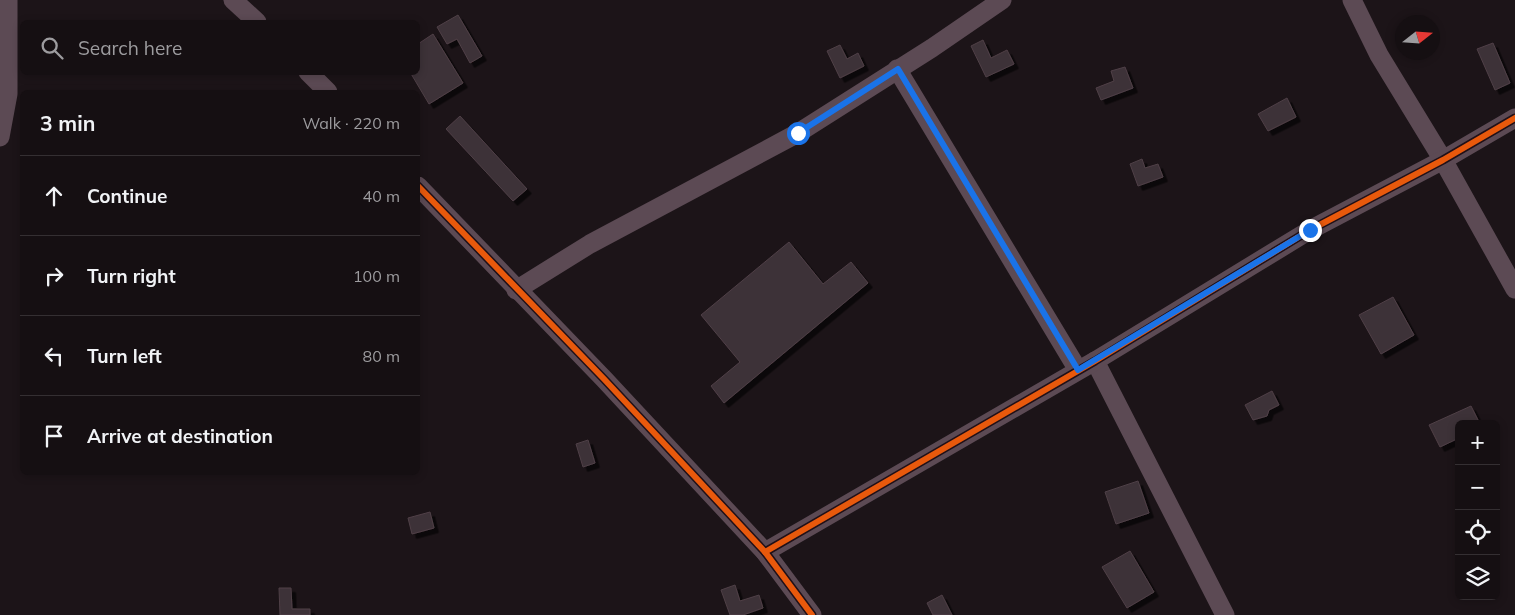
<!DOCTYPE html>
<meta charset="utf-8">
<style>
body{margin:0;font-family:Mulish,sans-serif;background:#221d20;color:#f1f3f6}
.controls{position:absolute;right:15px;bottom:15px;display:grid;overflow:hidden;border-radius:8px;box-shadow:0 2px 8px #0003}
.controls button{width:45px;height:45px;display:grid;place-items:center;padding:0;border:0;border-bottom:1px solid #342f32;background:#150f12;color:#f1f3f6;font:25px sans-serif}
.compass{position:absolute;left:1395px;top:15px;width:45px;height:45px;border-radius:50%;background:#150f12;box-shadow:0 2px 8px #0003;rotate:73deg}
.stop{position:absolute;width:15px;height:15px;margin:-11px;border:4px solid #1a73e8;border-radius:50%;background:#fff}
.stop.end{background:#1a73e8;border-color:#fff;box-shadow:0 1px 5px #0008}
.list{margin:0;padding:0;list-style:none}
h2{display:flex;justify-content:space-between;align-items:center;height:65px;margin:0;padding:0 20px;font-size:21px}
h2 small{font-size:16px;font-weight:400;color:#9d9c9f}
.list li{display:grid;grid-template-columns:32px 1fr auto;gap:15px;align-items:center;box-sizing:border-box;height:80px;padding:0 20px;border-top:1px solid #342f32}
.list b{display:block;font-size:19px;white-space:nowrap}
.list em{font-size:16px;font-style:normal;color:#9d9c9f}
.icon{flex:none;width:28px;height:28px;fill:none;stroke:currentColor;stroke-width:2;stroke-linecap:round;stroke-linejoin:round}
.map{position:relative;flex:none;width:1515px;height:615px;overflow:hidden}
.search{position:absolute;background:#150f12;box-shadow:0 2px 8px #0003;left:20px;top:20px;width:400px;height:55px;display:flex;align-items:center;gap:12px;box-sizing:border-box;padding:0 18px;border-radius:8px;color:#9d9c9f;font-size:19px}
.panel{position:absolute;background:#150f12;box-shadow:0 2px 8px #0003;left:20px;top:90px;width:400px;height:385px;border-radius:8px}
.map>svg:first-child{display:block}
</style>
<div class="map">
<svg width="1515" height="615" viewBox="0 0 1515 615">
<defs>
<filter id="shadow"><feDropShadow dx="4.5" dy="4.5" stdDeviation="0" flood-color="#0009"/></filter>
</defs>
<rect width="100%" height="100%" fill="#1c1418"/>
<g fill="#3e3138" stroke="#4f4047" filter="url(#shadow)">
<polygon points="458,15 482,56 470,63 457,39 447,44 437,27"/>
<polygon points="433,34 463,83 429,104 410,72 418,72 418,44"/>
<polygon points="983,40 991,58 1007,50 1014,64 986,77 971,46"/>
<polygon points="1493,43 1510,83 1495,90 1477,49"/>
<polygon points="840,45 847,59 858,53 864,66 840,78 827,51"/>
<polygon points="1125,67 1133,88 1101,100 1096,88 1114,81 1111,71"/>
<polygon points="1287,98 1296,117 1268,131 1258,114"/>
<polygon points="460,116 527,189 513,201 446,129"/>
<polygon points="1142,159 1145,168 1158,164 1163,177 1138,186 1130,164"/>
<polygon points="789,242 823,284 851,262 868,283 724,403 711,386 740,362 701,315"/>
<polygon points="1393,297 1414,335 1381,354 1359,315"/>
<polygon points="1272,391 1279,405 1269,410 1267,416 1253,420 1245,405"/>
<polygon points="1471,406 1480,424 1459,424 1459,438 1440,447 1429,425"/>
<polygon points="588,440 595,463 583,467 576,444"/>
<polygon points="1138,481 1149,513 1116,524 1105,492"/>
<polygon points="430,512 434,528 412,534 408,518"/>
<polygon points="1130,551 1154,592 1127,608 1102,567"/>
<polygon points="735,585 740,601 759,595 763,608 743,615 730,615 721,590"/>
<polygon points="279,588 291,588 292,609 310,609 310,615 280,615"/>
<polygon points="942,595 952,615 933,615 927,603"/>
</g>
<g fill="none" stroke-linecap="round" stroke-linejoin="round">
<g stroke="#5c4a54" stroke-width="19">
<polyline points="233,0 257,22"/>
<polyline points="1352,0 1379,55 1443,160 1515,289"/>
<polyline points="897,69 1078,370"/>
<polyline points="308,72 328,92"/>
<polyline points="0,137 8,94 8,0"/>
<polyline points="418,186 604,379 765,552 812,615"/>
<polyline points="516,290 590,244 798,133 932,48 1002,0"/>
<polyline points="1095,361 1225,615"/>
<polyline points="765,552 1095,361 1310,230 1443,160 1515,118"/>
</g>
<defs>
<g id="cycleway">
<polyline points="418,186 604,379 765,552 812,615"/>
<polyline points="765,552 1095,361 1310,230 1443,160 1515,118"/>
</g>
</defs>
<use href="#cycleway" stroke="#201018" stroke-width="9"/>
<use href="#cycleway" stroke="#e8590c" stroke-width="6"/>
</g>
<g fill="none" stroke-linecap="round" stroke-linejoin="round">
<polyline stroke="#1a73e8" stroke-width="6" points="798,133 898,69 1078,370 1310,230"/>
</g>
</svg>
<div class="controls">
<button>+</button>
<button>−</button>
<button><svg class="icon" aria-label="locate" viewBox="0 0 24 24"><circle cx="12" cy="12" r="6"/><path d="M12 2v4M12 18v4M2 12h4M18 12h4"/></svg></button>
<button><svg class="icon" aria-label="layers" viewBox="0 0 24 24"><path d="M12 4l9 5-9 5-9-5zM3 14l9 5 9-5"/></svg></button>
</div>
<svg class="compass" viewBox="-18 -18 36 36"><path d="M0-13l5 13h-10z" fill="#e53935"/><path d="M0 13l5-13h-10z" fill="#9d9c9f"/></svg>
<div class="stop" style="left:798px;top:133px"></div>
<div class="stop end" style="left:1310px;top:230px"></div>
<div class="search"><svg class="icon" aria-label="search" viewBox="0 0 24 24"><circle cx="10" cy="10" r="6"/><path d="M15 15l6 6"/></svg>Search here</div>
<section class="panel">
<h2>3 min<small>Walk · 220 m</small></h2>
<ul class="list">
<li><svg class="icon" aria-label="ahead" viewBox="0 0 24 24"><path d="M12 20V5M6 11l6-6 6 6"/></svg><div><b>Continue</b></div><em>40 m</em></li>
<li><svg class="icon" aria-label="right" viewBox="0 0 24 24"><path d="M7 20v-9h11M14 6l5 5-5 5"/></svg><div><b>Turn right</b></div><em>100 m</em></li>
<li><svg class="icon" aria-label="left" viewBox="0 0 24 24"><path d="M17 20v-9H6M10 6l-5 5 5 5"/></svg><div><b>Turn left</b></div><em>80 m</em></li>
<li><svg class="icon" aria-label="arrive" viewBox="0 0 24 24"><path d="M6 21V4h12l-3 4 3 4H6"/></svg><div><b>Arrive at destination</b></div></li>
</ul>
</section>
</div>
